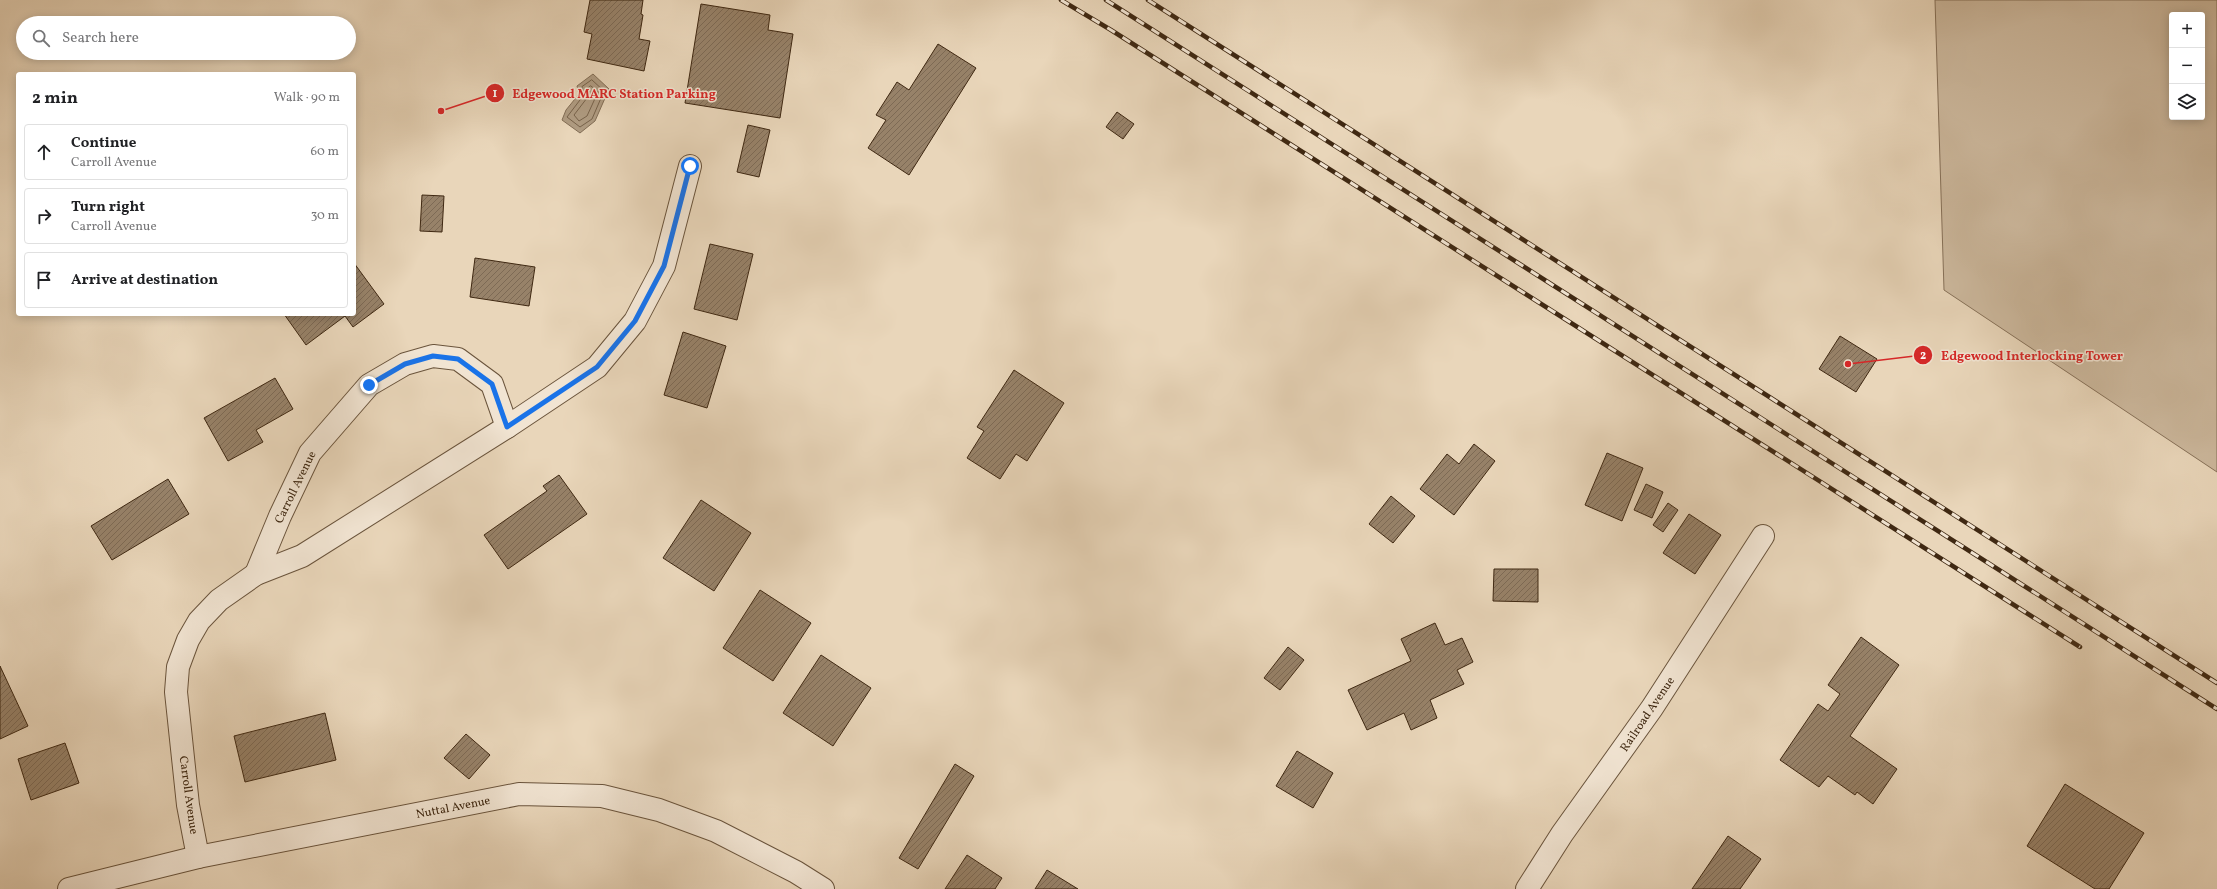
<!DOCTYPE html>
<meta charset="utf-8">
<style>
body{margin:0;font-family:Vollkorn,serif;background:#f6f6f6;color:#202124}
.controls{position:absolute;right:12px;top:12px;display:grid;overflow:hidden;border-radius:4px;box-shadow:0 2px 10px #0003}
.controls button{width:36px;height:36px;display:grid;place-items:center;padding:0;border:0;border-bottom:1px solid #e0e0e0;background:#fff;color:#202124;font:20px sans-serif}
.stop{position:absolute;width:12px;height:12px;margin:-9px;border:3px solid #1a73e8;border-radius:50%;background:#fff}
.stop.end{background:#1a73e8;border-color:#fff;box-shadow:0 1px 4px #0008}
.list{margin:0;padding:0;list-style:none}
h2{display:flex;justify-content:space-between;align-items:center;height:52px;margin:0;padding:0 16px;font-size:17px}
h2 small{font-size:13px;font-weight:400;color:#757577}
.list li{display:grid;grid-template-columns:26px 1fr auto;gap:12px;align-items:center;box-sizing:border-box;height:56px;margin:0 8px 8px;padding:0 8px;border:1px solid #e0e0e0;border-radius:4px}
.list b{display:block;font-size:15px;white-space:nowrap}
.list p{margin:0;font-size:13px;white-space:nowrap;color:#757577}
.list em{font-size:13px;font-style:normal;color:#757577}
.icon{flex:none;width:22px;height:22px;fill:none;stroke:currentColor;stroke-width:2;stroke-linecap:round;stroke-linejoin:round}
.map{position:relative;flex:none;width:2217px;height:889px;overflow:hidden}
.search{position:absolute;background:#fff;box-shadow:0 2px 10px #0003;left:16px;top:16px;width:340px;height:44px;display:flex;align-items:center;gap:10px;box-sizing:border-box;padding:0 14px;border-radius:22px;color:#757577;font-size:15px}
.panel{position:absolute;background:#fff;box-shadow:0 2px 10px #0003;left:16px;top:72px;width:340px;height:244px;border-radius:4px}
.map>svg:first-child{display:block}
</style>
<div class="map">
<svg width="2217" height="889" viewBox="0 0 2217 889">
<defs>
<pattern id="building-hatch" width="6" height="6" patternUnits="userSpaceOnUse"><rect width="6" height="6" fill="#978269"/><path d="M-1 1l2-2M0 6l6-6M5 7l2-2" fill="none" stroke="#7d6a55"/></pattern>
</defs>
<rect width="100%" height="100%" fill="#e9d6ba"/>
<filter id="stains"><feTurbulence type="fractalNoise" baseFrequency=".005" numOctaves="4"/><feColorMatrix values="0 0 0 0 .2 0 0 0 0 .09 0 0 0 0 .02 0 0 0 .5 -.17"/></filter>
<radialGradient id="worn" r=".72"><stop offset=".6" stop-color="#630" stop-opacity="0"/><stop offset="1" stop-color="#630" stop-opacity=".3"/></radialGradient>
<path fill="#ccb89d" stroke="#867058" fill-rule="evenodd" d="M1935,0H2217V472L1944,290ZM2172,15H2202V117H2172Z"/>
<polygon fill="#af9b81" stroke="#826d55" points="593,74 609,89 595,121 580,133 562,120 566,110 579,94 577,86"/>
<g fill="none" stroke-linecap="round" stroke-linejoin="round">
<g stroke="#77624a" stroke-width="1">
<polygon points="592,80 604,91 592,119 580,127 567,117 583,96 582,87"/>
<polygon points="591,86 598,92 587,116 579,121 574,115 587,98 587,89"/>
</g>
</g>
<g fill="url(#building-hatch)" stroke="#3f2812">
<polygon points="590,0 643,0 641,14 643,15 639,39 650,41 644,71 587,59 592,34 584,32"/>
<polygon points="701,4 770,15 768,30 793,34 780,118 685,103"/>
<polygon points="938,44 976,68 909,175 868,148 886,120 876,115 897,82 909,90"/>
<polygon points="1117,112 1134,124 1123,139 1106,127"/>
<polygon points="748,125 770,130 759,177 737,172"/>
<polygon points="422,195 444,196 442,232 420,231"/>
<polygon points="710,244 753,254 737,320 694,309"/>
<polygon points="475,258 535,267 529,306 470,297"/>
<polygon points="354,263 384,304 353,327 345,316 306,345 284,314 354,314"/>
<polygon points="683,332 726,346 707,408 664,395"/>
<polygon points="1840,336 1877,359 1856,392 1819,369"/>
<polygon points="1014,370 1064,403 1027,461 1016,454 1000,479 967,458 984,431 977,427"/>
<polygon points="275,378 293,409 256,430 263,442 228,461 204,418"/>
<polygon points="1474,444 1495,461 1454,515 1420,489 1447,454 1459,464"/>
<polygon points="1607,453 1643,468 1622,521 1585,505"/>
<polygon points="559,475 587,514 508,569 484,535 547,491 543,486"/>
<polygon points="168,479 189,514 112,560 91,526"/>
<polygon points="1646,484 1663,492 1652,518 1634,510"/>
<polygon points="1391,496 1415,516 1393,543 1369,524"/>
<polygon points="701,500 751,533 714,591 663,558"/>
<polygon points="1668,503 1678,510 1663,532 1653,525"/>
<polygon points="1689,514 1721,535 1695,574 1663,553"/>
<polygon points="1494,569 1538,569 1538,602 1493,601"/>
<polygon points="760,590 811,623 773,681 723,648"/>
<polygon points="1435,623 1445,645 1462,638 1473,662 1457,670 1464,684 1430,700 1437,718 1411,730 1404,713 1367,730 1348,690 1411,661 1401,639"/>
<polygon points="1861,637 1899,665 1850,736 1897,769 1873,804 1857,792 1855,795 1828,776 1819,787 1780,760 1818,704 1828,711 1840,694 1828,685"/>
<polygon points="1288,647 1304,660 1280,690 1264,678"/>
<polygon points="821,655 871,688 833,746 783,713"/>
<polygon points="0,666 28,726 0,739"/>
<polygon points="325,713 336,760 245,782 234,736"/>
<polygon points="466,734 490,755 469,779 444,758"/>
<polygon points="65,743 79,783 31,800 18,759"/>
<polygon points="1297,751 1333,773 1313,808 1276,786"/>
<polygon points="955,764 974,776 918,869 899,858"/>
<polygon points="2065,784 2144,833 2109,889 2095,889 2027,846"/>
<polygon points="1728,836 1761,859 1740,889 1692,889"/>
<polygon points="967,855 1002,878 995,889 945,889"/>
<polygon points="1047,870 1078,889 1035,889"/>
</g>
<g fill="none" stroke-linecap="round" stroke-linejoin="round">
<defs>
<g id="minor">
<polyline points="256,574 280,516 310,453 369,385 405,364 433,356 458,359 492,384 507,427"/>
<polyline points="198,857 188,805 176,692 178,667 188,640 199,621 219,600 256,574 302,556 507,427 597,367 635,321 664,266 690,166"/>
<polyline points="69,889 198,857 519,794 602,796 659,810 716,831 796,872 823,889"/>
<polyline points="1527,889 1562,834 1652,708 1763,536"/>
</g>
</defs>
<use href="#minor" stroke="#6a543c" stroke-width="24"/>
<use href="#minor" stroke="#f1e4d2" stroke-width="22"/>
<defs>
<g id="rail">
<polyline points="1061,0 1111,30 2080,647"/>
<polyline points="1106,0 2217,709"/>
<polyline points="1148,0 2217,683"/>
</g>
</defs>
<use href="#rail" stroke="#3f2812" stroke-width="4.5"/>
<use href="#rail" stroke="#f1e4d2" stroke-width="3" stroke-dasharray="9" stroke-linecap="butt"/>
</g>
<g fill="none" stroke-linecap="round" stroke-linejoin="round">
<polyline stroke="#1a73e8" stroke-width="5" points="369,385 405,364 433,356 458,359 492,384 507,427 597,367 635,321 664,266 690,166"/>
</g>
<g text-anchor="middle" stroke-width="3" stroke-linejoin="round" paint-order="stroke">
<g font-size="12" fill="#3f2812" stroke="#f1e4d2">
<text transform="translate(295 487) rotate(-64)" y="4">Carroll Avenue</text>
<text transform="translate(1647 714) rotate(-56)" y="4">Railroad Avenue</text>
<text transform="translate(189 795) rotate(82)" y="4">Carroll Avenue</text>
<text transform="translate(453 807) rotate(-11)" y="4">Nuttal Avenue</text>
</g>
</g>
<path fill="none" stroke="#d62828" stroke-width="1.5" d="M441 111L495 93M1848 364L1923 355"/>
<g fill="#d62828" stroke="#f1e4d2" stroke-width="1.5">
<circle cx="441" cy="111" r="4"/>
<circle cx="1848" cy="364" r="4"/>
<circle cx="495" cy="93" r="10"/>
<circle cx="1923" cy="355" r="10"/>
</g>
<g font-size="12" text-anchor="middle" font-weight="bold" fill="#fff">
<text x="495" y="97">1</text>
<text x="1923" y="359">2</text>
</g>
<g font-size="13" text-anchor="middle" font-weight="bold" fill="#d62828" stroke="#f1e4d2" stroke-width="3" stroke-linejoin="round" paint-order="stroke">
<text x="614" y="98">Edgewood MARC Station Parking</text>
<text x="2032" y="360">Edgewood Interlocking Tower</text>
</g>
<rect width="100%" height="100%" filter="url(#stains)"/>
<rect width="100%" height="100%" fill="url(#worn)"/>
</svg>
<div class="controls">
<button>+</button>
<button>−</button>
<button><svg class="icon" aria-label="layers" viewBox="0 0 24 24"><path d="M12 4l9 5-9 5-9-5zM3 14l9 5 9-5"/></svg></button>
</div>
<div class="stop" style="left:690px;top:166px"></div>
<div class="stop end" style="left:369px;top:385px"></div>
<div class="search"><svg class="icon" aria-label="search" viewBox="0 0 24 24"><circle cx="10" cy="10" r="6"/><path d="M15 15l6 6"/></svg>Search here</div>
<section class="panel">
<h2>2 min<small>Walk · 90 m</small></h2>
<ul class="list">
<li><svg class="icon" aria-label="ahead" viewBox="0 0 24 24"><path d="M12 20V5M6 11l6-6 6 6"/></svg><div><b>Continue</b><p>Carroll Avenue</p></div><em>60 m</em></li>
<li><svg class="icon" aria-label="right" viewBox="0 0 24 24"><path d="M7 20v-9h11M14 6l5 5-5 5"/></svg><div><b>Turn right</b><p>Carroll Avenue</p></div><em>30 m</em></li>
<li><svg class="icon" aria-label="arrive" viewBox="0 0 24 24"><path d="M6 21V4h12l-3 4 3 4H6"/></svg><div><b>Arrive at destination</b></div></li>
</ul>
</section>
</div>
